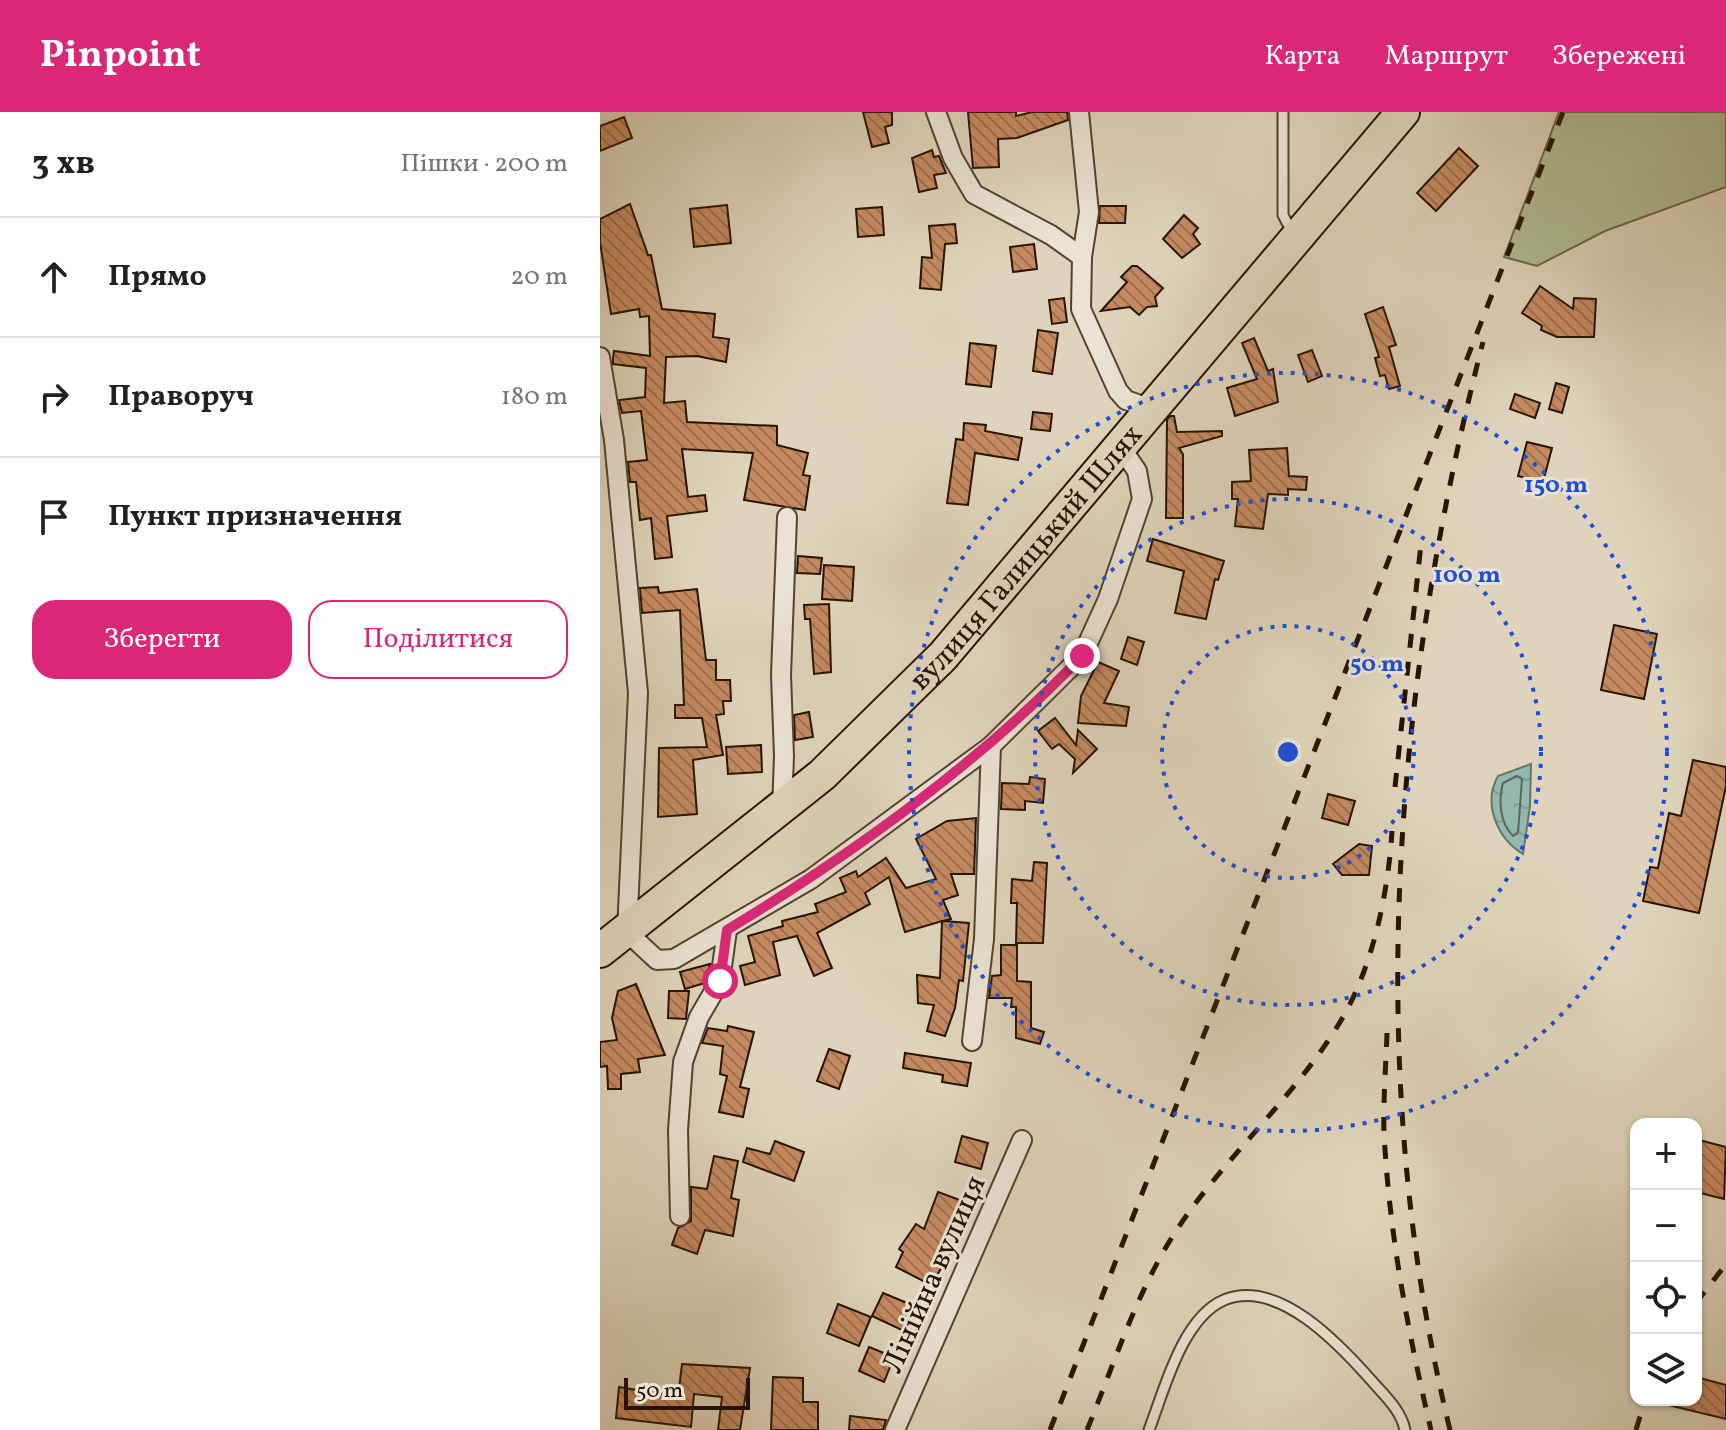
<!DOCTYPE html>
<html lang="uk">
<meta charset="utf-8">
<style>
body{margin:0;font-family:Vollkorn,serif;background:#f2f2f2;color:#202124}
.controls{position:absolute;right:24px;bottom:24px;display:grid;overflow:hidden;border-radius:16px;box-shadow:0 2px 6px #0004}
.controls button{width:72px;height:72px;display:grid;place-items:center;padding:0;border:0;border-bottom:2px solid #e0e0e0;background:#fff;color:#202124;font:40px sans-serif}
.scale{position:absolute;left:24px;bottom:20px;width:126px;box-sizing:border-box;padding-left:8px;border:4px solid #261300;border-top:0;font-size:22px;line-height:28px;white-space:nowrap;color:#261300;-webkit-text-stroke:6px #eae3d3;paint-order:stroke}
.stop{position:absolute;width:24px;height:24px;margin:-18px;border:6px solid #db2777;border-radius:50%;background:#fff}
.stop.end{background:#db2777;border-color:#fff;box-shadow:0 2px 8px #0008}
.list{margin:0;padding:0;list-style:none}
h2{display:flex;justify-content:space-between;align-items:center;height:104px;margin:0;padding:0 32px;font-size:34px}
h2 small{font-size:26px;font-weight:400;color:#757577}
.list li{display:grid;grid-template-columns:52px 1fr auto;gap:24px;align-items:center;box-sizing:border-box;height:120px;padding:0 32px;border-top:2px solid #e0e0e0}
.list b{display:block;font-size:30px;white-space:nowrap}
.list em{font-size:26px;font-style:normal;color:#757577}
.actions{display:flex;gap:16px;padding:24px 32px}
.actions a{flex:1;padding:18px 0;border:2px solid #db2777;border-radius:24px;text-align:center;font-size:28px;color:#db2777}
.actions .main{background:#db2777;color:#fff}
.icon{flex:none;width:44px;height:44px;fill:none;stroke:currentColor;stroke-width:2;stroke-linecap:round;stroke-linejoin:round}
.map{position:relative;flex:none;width:1126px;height:1318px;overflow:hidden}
header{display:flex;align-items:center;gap:48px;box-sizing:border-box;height:112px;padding:0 40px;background:#db2777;color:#fff}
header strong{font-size:38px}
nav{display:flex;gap:44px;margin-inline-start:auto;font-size:28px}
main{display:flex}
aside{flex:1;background:#fff}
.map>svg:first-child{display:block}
</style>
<header>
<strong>Pinpoint</strong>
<nav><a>Карта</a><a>Маршрут</a><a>Збережені</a></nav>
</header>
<main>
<aside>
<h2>3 хв<small>Пішки · 200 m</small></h2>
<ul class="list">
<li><svg class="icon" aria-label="ahead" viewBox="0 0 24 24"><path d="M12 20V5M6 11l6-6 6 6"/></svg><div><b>Прямо</b></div><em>20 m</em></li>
<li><svg class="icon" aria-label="right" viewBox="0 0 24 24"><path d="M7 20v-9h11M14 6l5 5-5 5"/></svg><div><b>Праворуч</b></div><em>180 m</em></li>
<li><svg class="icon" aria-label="arrive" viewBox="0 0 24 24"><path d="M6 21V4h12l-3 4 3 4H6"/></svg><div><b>Пункт призначення</b></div></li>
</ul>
<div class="actions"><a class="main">Зберегти</a><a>Поділитися</a></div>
</aside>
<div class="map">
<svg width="1126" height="1318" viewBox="0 0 1126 1318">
<defs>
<pattern id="water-ripples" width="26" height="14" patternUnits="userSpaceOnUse" patternTransform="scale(2)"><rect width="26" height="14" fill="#93b8ae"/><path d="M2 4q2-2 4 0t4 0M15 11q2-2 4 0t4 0" fill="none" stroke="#7f9d94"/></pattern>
<pattern id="building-back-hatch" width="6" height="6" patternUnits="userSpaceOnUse" patternTransform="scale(2)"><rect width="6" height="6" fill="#c58a61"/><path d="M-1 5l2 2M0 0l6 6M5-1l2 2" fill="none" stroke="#a0704e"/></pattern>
</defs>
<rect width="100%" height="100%" fill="#dfd4bb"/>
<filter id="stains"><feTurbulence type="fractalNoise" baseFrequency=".0025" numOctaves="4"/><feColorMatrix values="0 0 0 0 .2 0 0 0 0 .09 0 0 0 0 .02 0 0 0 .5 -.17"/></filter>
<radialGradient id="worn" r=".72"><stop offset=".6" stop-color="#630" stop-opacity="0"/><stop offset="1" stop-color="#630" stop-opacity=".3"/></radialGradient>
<polygon fill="#afbd92" stroke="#6a6849" stroke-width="2" points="959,0 1126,0 1126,75 1005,119 937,154 904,145"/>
<path fill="url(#water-ripples)" stroke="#677668" stroke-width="2" d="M931,652L930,694L923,742C898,727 882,692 898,664Z"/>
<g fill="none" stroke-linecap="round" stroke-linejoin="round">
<path stroke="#5c6657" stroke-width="2" d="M917,664L922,667L918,721L913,724C900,711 898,689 903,671Z"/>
</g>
<g fill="url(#building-back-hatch)" stroke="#261300" stroke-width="2">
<polygon points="263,0 292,0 292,13 285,15 289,31 272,35"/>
<polygon points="368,0 416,0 416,4 432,0 467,0 468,8 417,26 398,27 399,55 373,56"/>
<polygon points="24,5 32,26 0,39 0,14"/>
<polygon points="859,36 878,54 836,99 817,81"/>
<polygon points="332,38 334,45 339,44 346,61 334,63 337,76 319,80 312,46"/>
<polygon points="30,92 48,143 51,143 62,197 115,202 113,225 129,227 126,250 97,244 66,245 64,291 85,289 87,310 177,314 177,333 208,341 203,363 210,364 205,398 144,388 153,341 82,337 88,385 105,383 107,399 67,404 72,445 55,447 51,406 40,408 36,370 30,370 28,350 47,348 41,299 22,301 19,288 45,285 46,256 13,252 13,247 14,239 50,244 49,204 40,205 39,197 11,202 0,130 0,107"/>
<polygon points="127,93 131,131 94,135 90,97"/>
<polygon points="500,94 526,94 525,111 499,111"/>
<polygon points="282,95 284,123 258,125 256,97"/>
<polygon points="584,103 598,116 593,122 600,132 582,146 563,127"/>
<polygon points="355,112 357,131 345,132 341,178 320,176 322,145 332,146 329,114"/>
<polygon points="434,132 437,157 413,160 410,135"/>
<polygon points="532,154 537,154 563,176 555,185 557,194 547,195 539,203 530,195 501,199 527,170 521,165"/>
<polygon points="940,174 973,197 974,186 996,187 994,225 957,225 941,218 942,214 922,201"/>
<polygon points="464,186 467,210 452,212 449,188"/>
<polygon points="783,195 796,233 789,235 800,274 789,277 785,263 780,264 775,246 779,245 765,202"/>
<polygon points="438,218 458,221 452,262 433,259"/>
<polygon points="654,226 668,259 673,257 678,290 635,304 627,276 657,267 642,231"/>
<polygon points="370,231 396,234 391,275 366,272"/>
<polygon points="712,238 722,264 708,270 698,243"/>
<polygon points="956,271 969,275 962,301 949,297"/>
<polygon points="915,282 940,291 935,306 910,297"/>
<polygon points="433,300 452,302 450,319 431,317"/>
<polygon points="570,304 574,304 577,320 622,319 622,324 579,336 583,342 583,406 566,406 567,308"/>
<polygon points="364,311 386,313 385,319 422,326 418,348 375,341 368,393 347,391 356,327 363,328"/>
<polygon points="927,330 952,336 943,370 918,364"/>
<polygon points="687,336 689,364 707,365 706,378 688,377 688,383 668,382 663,417 635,414 638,387 632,387 632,370 651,369 649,338"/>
<polygon points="553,427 624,449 618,468 615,467 606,507 575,501 584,459 547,449"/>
<polygon points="198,444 222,446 220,462 197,461"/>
<polygon points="224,453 254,455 252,489 222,487"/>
<polygon points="58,475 59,481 97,477 106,548 116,548 116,568 130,568 131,589 123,589 124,602 116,603 123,643 93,648 97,702 58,705 59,636 107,635 102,606 75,606 75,593 84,593 80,498 42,501 40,476"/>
<polygon points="229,492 231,560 214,562 210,507 205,507 204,493"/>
<polygon points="1014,513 1057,522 1044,587 1001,578"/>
<polygon points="528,525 544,530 537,553 521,547"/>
<polygon points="498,550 519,559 504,591 529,595 526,614 478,611 481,584"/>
<polygon points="209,600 213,625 195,628 194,603"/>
<polygon points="455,606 476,633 478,618 497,637 473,661 475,647 459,632 452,637 438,619"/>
<polygon points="161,633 162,660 128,662 126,635"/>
<polygon points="1093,648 1126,655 1126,674 1099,801 1043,789 1050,755 1058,756 1069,701 1081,704"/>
<polygon points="430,665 445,667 443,691 425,689 425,698 401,697 402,671 429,672"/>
<polygon points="728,682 755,689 748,713 722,706"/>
<polygon points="376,706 374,762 351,762 358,783 343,788 351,807 343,809 369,811 363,869 359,868 355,896 345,924 327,919 334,893 318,891 317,863 340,866 342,809 305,820 289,765 265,781 270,792 217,821 232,856 214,864 197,824 173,830 180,863 145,873 140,854 155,850 148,824 183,814 182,809 218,800 215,792 246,780 240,766 256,759 258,765 286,746 306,776 336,767 316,727 347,709"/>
<polygon points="759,732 772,734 769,763 742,763 733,752"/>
<polygon points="434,750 447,751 443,831 416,831 417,791 411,791 412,767 432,769"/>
<polygon points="401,833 417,833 417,869 431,870 431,916 444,920 440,932 416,926 416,895 411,895 412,886 389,886 392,864 401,863"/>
<polygon points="110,852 105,871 85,877 80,860"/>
<polygon points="36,872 65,943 38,947 40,960 21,962 21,977 8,977 7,954 0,955 0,930 17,928 12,906 18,879"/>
<polygon points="69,879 89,879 86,907 68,906"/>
<polygon points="128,914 154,920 140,975 149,977 143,1005 119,1000 127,964 120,962 123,934 102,931 108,916 127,919"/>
<polygon points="229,937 250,944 239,977 217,969"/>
<polygon points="305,941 371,951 367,974 342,970 343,963 303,956"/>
<polygon points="362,1024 388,1031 381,1057 355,1050"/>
<polygon points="1099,1028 1126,1035 1124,1087 1096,1080"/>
<polygon points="175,1029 204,1040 194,1069 143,1050 147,1036 170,1042"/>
<polygon points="114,1044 138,1049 131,1086 139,1088 133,1124 105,1118 97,1142 72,1133 78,1116 91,1109 91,1075 107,1077"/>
<polygon points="338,1080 360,1088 345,1130 354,1135 331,1173 296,1155 303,1140 299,1137 316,1112 324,1117"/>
<polygon points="283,1181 317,1195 306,1220 272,1204"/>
<polygon points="238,1192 271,1205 259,1234 227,1221"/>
<polygon points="269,1235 294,1245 284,1270 259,1259"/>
<polygon points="82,1252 150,1256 140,1318 118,1318 122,1285 94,1282 91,1315 16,1306 19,1275 78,1285"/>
<polygon points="173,1265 203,1266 203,1290 218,1290 218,1318 171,1318"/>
<polygon points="1096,1265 1126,1273 1126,1307 1068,1293 1068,1288 1096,1288"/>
<polygon points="250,1304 286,1308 283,1318 249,1318"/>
</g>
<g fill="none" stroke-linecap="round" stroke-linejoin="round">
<defs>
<g id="service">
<polyline points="683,0 683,103 693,122"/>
<path d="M549,1318C564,1279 582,1206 624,1188C678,1166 739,1232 771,1268C784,1283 801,1298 805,1318"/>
</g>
<g id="minor">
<polyline points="336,0 353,46 374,82 451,123 482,145"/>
<polyline points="479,0 489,100 482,145 481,197 518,279 526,288 554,298"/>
<polyline points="0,245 14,328 38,581 27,820 57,848 74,847 211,767 391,634 482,544 508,487 542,387 537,359 522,337"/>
<polyline points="182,697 184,644 181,563 187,405"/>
<polyline points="372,929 384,827 391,634"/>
<polyline points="80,1104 78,1018 83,950 99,905 120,869 127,818"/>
<polyline points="295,1318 422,1028"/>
</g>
<g id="trunk">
<path id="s1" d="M0,839L222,663L343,544L803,0"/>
</g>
</defs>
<use href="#service" stroke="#54432f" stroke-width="13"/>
<use href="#minor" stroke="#54432f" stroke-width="22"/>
<use href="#trunk" stroke="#261300" stroke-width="36"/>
<use href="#service" stroke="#eae3d3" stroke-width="9"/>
<use href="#minor" stroke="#eae3d3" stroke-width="18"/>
<use href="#trunk" stroke="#dfd4bb" stroke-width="32"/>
<g stroke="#261300" stroke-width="5" stroke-dasharray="14 14" stroke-linecap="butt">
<polyline points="795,675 821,432"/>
<path d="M787,921C786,954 783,987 784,1020C789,1121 808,1220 831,1318"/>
<polyline points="1096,1191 1126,1152"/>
<polyline points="450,1318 963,0"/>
<path d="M487,1318C514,1252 537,1179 576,1119C623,1047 691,989 737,915C772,860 788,783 792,719"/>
<path d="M850,1318C763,962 792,583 883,230"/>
<polyline points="1036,1318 1045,1288"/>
</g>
</g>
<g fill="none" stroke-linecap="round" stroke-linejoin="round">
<path stroke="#db2777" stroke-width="10" d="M120,869L127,818C254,741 379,652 482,544"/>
</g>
<g fill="none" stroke="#1d4ed8" stroke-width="4" stroke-dasharray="4 8">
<circle cx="688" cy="640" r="126"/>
<circle cx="688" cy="640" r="253"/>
<circle cx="688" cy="640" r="379"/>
</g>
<g text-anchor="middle" stroke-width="6" stroke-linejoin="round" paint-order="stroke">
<g font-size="30" fill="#261300" stroke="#eae3d3">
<text dy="10" stroke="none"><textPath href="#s1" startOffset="582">вулиця Галицький Шлях</textPath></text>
<text transform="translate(333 1162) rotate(-66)" y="10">Лінійна вулиця</text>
</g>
</g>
<circle cx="688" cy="640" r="12" fill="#1d4ed8" stroke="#eae3d3" stroke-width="4"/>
<g font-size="24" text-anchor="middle" font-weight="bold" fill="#1d4ed8" stroke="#eae3d3" stroke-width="6" stroke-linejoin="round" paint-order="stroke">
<text x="956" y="380">150 m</text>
<text x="867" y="470">100 m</text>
<text x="777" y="559">50 m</text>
</g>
<rect width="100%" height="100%" filter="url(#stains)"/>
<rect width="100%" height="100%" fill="url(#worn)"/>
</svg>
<div class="controls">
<button>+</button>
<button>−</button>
<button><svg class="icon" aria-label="locate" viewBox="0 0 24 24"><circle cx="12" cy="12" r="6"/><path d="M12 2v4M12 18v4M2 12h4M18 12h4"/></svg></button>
<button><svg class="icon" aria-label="layers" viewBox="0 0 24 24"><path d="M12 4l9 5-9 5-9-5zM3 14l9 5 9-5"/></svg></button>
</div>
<div class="scale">50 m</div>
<div class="stop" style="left:120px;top:869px"></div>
<div class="stop end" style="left:482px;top:544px"></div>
</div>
</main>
